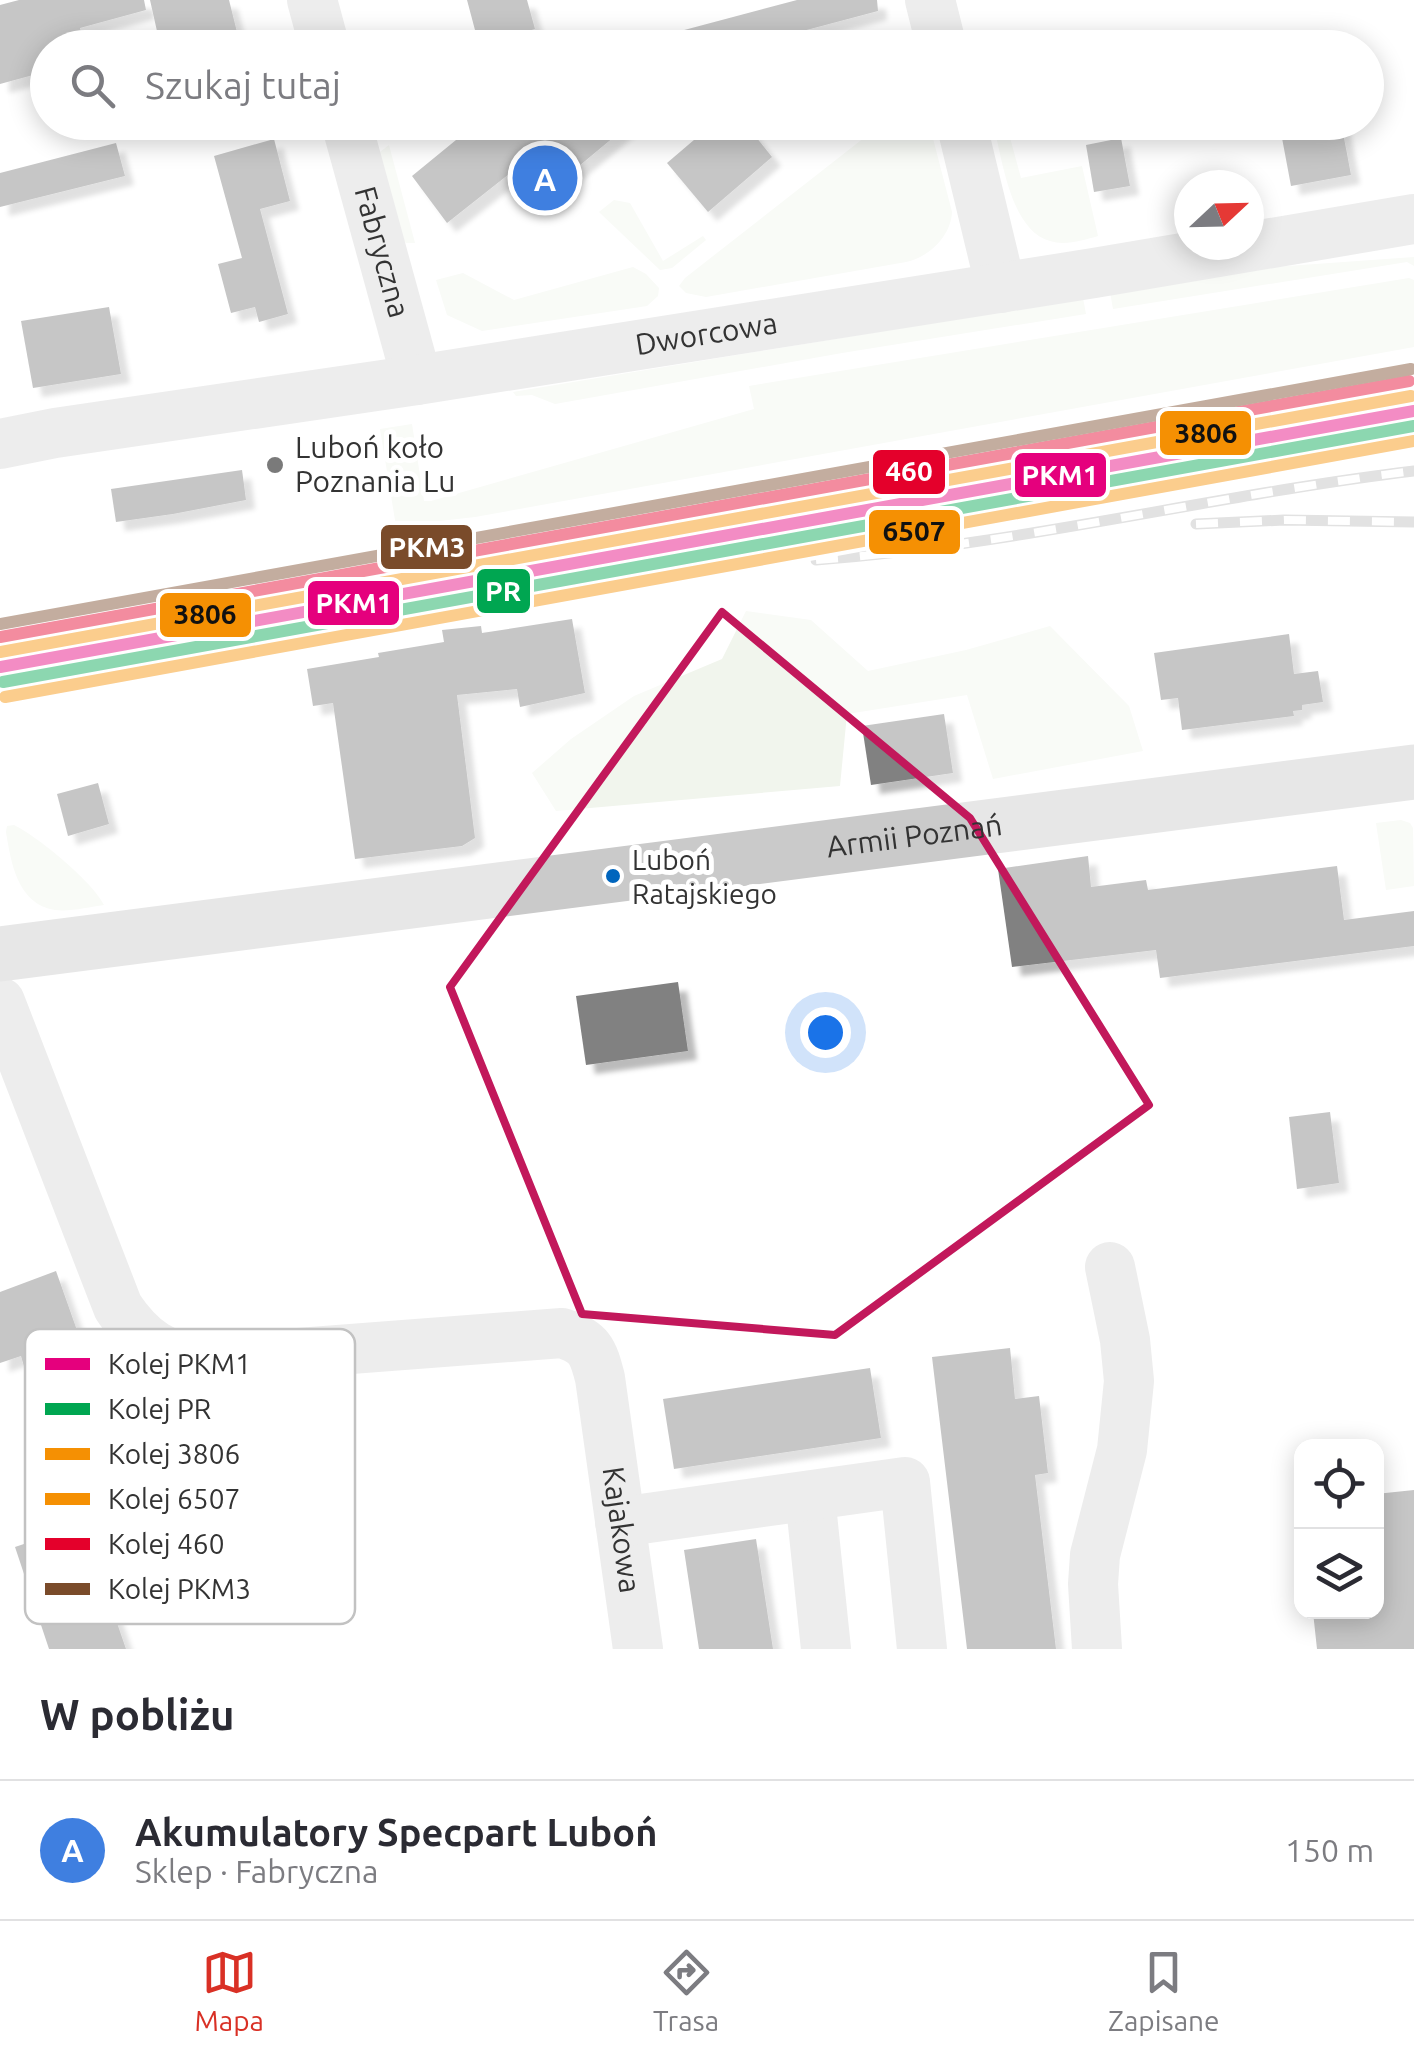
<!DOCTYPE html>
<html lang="pl">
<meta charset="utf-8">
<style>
body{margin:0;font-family:Ubuntu,sans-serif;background:#f2f2f3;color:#2b2b33}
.controls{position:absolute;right:30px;bottom:30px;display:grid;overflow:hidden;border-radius:20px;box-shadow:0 5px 25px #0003}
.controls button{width:90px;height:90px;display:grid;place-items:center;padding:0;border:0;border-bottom:2px solid #e1e1e2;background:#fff;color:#2b2b33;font:50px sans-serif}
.compass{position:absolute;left:1174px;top:170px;width:90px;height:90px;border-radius:50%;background:#fff;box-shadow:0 5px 25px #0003;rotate:68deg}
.you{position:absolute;left:825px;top:1032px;width:35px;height:35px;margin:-25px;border:8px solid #fff;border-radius:50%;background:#1a73e8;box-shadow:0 0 0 15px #1a73e833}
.badge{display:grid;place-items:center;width:65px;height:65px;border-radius:50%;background:#d93025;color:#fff;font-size:32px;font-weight:700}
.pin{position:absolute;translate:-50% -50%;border:5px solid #fff;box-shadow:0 2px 10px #0006}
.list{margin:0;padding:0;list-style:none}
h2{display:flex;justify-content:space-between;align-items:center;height:130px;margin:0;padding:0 40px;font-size:42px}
h2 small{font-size:32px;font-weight:400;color:#7c7c81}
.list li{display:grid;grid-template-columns:65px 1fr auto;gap:30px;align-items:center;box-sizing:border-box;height:140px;padding:0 40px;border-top:2px solid #e1e1e2}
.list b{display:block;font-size:38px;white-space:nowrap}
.list p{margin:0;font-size:32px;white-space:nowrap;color:#7c7c81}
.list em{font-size:32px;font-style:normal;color:#7c7c81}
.icon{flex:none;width:55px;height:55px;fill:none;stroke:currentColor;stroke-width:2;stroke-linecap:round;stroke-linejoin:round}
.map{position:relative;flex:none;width:1414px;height:1649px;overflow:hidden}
.search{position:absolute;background:#fff;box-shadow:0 5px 25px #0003;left:30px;right:30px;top:30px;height:110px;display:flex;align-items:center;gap:25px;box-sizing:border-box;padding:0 35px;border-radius:55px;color:#7c7c81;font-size:38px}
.sheet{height:270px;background:#fff}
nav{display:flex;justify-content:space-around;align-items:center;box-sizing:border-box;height:140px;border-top:2px solid #e1e1e2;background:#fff;font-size:28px;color:#7c7c81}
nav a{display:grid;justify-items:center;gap:5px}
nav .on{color:#d93025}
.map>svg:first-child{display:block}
</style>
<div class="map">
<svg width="1414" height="1649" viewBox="0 0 1414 1649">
<defs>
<filter id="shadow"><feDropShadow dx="9" dy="9" stdDeviation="2.5" flood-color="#0004"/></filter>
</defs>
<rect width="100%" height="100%" fill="#fff"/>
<g fill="#f1f5ed">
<path d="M883,123H929L952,212C951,236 929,257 906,262L706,297L686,293L679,286L685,278Z"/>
<path d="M993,123H1006L1021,178L1082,166L1098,236C1084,240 1065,246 1050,241C1010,230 1002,157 993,123Z"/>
<polygon points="389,145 415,243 406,243 398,236 376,155"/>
<polygon points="614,200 630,203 663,261 703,236 706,240 672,268 660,270 599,212"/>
<polygon points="1414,257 1414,266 1407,262 1113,309 1110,292 1260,268"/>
<polygon points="633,267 646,274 659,288 658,296 647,306 482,331 447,315 436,280 463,273 514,300"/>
<polygon points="1409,278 1414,280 1414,347 475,517 396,526 380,429 412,424 424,501 431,501 754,409 749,386"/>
<polygon points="1083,298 1086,314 842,353 555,404 532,395 516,396 513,392"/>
<polygon points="746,611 811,620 868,671 966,650 1050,626 1129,706 1143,751 993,779 967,695 847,714 840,786 556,811 532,773 571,739 634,696 722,659"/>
<polygon points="1401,820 1410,823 1413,828 1414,886 1386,890 1376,823"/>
<path d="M14,825C37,836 93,882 104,905C89,907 70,912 55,910C17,904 11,862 6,832L7,826Z"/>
</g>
<g fill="#818181" filter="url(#shadow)">
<polygon points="19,0 144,0 146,10 80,28 85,48 48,48 48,71 0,84 0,5"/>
<polygon points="150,0 229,0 241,48 172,48 170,37 159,40"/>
<polygon points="467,0 527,0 535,29 479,45"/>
<polygon points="797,0 877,0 878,11 799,32 803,48 660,48 658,37"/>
<polygon points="478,122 632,122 538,200 514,170 447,223 412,176"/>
<polygon points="715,122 744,122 772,157 708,212 667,163"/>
<polygon points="1279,122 1341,122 1351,175 1291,186"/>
<polygon points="1121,138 1130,186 1094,192 1086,145"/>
<polygon points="274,139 290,201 260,209 288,314 259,322 255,307 231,313 218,264 242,258 214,156"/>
<polygon points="116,143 125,176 0,207 0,173"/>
<polygon points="109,307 121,374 33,388 21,321"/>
<polygon points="242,470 246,500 173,514 116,522 111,489"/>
<polygon points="572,619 585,693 520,707 517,689 457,695 475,838 462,846 355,859 333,703 313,706 307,669 379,657 378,653 444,642 442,630 481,626 482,633"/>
<polygon points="1289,634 1294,674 1318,671 1323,702 1302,705 1302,710 1293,711 1294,716 1182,730 1178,698 1161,700 1154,653"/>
<polygon points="944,714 953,773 871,785 862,726"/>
<polygon points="98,783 109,824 68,836 57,794"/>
<polygon points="1088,856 1091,887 1146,880 1148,890 1337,866 1344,920 1414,911 1414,946 1160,978 1156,950 1012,967 998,869"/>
<polygon points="678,982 688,1051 586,1065 576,996"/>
<polygon points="1330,1112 1339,1183 1297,1189 1289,1117"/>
<polygon points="56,1271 85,1353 26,1373 21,1356 0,1363 0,1292"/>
<polygon points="1010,1348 1015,1399 1039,1396 1048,1473 1035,1475 1056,1649 967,1649 932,1357"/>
<polygon points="870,1368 881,1438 674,1469 663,1399"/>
<polygon points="1414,1490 1414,1649 1317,1649 1313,1612 1376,1612 1376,1494"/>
<polygon points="83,1524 126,1649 49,1649 15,1547"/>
<polygon points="756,1539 773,1649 699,1649 684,1550"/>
</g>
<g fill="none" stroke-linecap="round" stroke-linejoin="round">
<g stroke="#d7d7d7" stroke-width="50">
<polyline points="312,0 325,48"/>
<polyline points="930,0 942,48"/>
<path id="s1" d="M346,122L417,380"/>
<polyline points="961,122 1001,288"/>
<path id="s2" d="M0,444L55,433L417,380L1094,273L1414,219"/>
<path id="s3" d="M0,1002L118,1307C140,1340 165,1359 206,1360L562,1333C590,1342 593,1351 600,1378L638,1649"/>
<polyline points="810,1496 826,1649"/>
<polyline points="620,1522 905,1482 922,1649"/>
<polyline points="1097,1649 1093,1584 1095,1555 1122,1450 1129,1381 1125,1340 1110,1267"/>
</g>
<path stroke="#cacaca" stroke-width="55" id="s4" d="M0,954L1414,772"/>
<defs>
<g id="rail">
<polyline points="1196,524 1284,520 1414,522"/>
<path d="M816,560C1017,545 1214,495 1414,471"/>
<polyline points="0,694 1414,440"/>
</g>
</defs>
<use href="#rail" stroke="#bebebe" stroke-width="11"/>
<use href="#rail" stroke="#fff" stroke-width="8" stroke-dasharray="22" stroke-linecap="butt"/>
<defs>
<polyline id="rail-1" points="0,667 1414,411"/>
<polyline id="rail-2" points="3,682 1414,426"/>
<polyline id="rail-3" points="0,652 1411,396"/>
<polyline id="rail-4" points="5,697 1414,441"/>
<polyline id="rail-5" points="0,637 1409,381"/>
<polyline id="rail-6" points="0,624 1411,369"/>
</defs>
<use href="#rail-1" stroke="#fff" stroke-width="20"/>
<use href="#rail-2" stroke="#fff" stroke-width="20"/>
<use href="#rail-3" stroke="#fff" stroke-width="20"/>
<use href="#rail-4" stroke="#fff" stroke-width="20"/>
<use href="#rail-5" stroke="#fff" stroke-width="20"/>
<use href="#rail-6" stroke="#fff" stroke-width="20"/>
<use href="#rail-1" stroke="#e5007d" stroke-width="12"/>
<use href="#rail-2" stroke="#00a651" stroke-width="12"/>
<use href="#rail-3" stroke="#f59003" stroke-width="12"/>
<use href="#rail-4" stroke="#f59003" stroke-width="12"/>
<use href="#rail-5" stroke="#e4002b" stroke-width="12"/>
<use href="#rail-6" stroke="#7a4b2a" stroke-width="12"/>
</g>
<path d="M0 0H1414V1649H0ZM722,612L970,818L1149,1105L835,1335L582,1314L450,987Z" fill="#fff" fill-opacity=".55" fill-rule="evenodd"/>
<path fill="none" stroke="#c2185b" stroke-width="8" stroke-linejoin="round" d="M722,612L970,818L1149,1105L835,1335L582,1314L450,987Z"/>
<circle fill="#7a7a7a" stroke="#fff" stroke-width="4" cx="275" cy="465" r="10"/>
<circle fill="#0065bd" stroke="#fff" stroke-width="4" cx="613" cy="876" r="9"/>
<g text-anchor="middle" stroke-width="10" stroke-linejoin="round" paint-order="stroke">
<g font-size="28" fill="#333" stroke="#fff" text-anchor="start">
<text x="632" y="870">Luboń<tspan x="632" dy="34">Ratajskiego</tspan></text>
</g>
<g font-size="30" fill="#333" stroke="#fff">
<text dy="10" stroke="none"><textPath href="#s1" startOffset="135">Fabryczna</textPath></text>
<text dy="10" stroke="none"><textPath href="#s2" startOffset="715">Dworcowa</textPath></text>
<text dy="10" stroke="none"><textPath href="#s4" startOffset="922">Armii Poznań</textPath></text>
<text dy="10" stroke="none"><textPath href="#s3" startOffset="1008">Kajakowa</textPath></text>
</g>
<g font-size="30" fill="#333" stroke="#fff" text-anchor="start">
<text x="295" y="458">Luboń koło<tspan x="295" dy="34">Poznania Lu</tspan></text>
</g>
</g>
<rect x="25" y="1329" width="330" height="295" rx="15" fill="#fff" stroke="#c2c2c2" stroke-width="2.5"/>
<rect x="45" y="1358" width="45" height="12" fill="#e5007d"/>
<rect x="45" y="1403" width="45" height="12" fill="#00a651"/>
<rect x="45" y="1448" width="45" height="12" fill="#f59003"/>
<rect x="45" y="1493" width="45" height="12" fill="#f59003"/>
<rect x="45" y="1538" width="45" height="12" fill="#e4002b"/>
<rect x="45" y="1583" width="45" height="12" fill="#7a4b2a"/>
<g font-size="28" fill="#333">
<text x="108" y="1374">Kolej PKM1</text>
<text x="108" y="1419">Kolej PR</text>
<text x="108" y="1464">Kolej 3806</text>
<text x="108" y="1509">Kolej 6507</text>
<text x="108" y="1554">Kolej 460</text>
<text x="108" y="1599">Kolej PKM3</text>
</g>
<g stroke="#fff" stroke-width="4">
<rect x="1158" y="409" width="95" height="48" rx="10" fill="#f59003"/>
<rect x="871" y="448" width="76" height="48" rx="10" fill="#e4002b"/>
<rect x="1013" y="451" width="95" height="48" rx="10" fill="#e5007d"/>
<rect x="867" y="508" width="95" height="48" rx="10" fill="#f59003"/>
<rect x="379" y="523" width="95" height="48" rx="10" fill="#7a4b2a"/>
<rect x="475" y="567" width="57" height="48" rx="10" fill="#00a651"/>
<rect x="306" y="579" width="95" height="48" rx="10" fill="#e5007d"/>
<rect x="158" y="591" width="95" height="48" rx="10" fill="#f59003"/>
</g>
<g font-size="28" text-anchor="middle" font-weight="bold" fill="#fff">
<text x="909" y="481">460</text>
<text x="1060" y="485">PKM1</text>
<text x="427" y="557">PKM3</text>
<text x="503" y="601">PR</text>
<text x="354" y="613">PKM1</text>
</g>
<g font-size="28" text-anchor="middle" font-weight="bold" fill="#111">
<text x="1206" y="443">3806</text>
<text x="914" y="541">6507</text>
<text x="205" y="624">3806</text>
</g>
</svg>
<div class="controls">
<button><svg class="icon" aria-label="locate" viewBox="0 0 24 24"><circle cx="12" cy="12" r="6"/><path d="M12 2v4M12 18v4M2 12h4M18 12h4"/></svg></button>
<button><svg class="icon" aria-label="layers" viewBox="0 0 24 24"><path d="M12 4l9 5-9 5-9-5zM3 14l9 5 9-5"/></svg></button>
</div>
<svg class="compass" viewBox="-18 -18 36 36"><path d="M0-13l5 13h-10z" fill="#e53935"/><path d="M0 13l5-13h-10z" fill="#7c7c81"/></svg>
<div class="you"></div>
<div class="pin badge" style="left:545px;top:178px;background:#3f7fe0">A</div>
<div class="search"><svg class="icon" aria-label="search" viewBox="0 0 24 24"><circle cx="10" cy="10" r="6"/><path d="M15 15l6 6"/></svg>Szukaj tutaj</div>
</div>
<section class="sheet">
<h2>W pobliżu<small></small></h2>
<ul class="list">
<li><span class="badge" style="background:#3f7fe0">A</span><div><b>Akumulatory Specpart Luboń</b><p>Sklep · Fabryczna</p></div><em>150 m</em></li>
</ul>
</section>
<nav>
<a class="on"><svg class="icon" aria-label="map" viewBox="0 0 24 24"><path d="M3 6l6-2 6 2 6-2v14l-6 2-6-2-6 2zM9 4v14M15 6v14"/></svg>Mapa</a>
<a><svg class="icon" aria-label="directions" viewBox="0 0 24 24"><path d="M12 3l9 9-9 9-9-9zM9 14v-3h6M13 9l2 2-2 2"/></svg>Trasa</a>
<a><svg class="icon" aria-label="saved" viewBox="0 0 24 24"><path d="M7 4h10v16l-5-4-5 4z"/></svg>Zapisane</a>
</nav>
